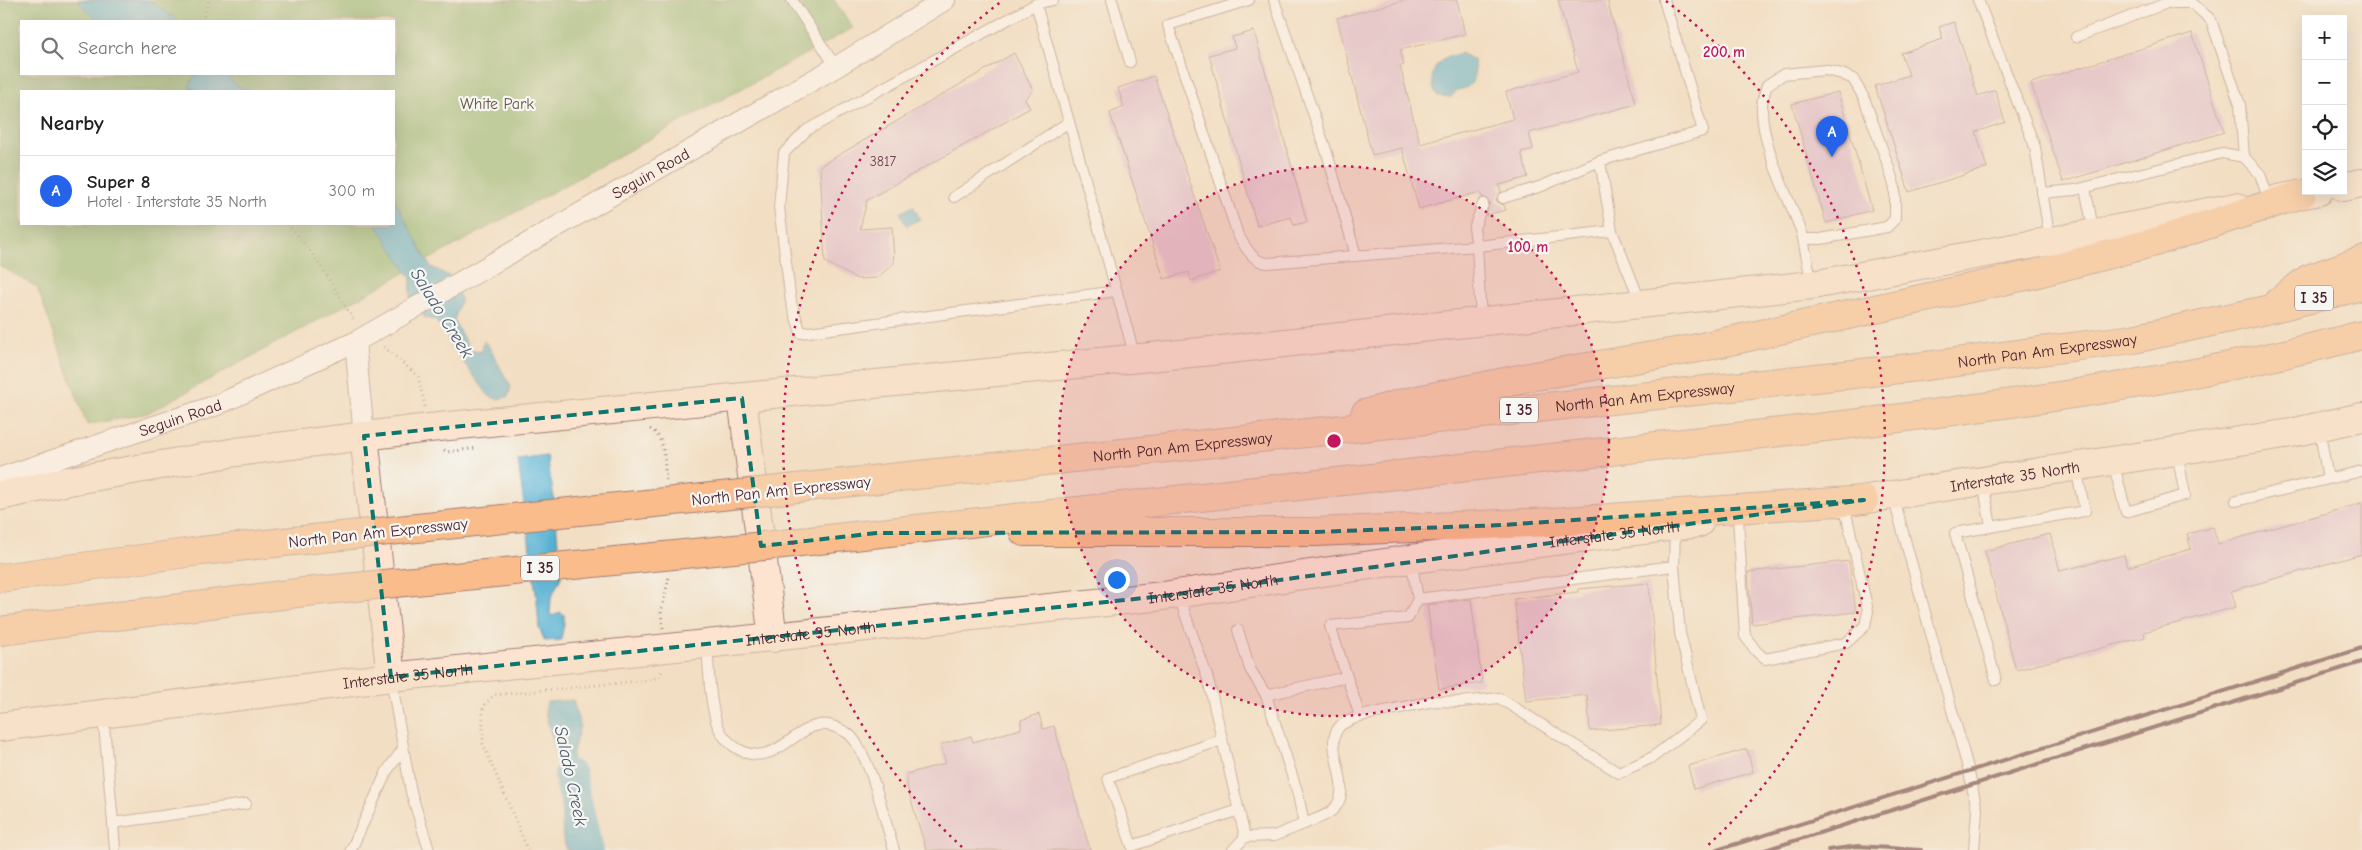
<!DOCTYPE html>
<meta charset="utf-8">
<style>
body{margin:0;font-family:"Comic Neue",sans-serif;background:#f6f6f6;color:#202124}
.controls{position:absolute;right:15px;top:15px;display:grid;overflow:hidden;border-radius:0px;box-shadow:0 5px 20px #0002}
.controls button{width:45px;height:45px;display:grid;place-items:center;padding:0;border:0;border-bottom:1px solid #e0e0e0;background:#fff;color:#202124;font:25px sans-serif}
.you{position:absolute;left:1116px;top:579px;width:18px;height:18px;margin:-12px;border:4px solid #fff;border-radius:50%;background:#1a73e8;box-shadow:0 0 0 8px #1a73e833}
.badge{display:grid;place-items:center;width:32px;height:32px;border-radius:50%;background:#2563eb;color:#fff;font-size:16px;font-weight:700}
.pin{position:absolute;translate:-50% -41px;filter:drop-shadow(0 1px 2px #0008)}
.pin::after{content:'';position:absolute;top:26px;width:18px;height:15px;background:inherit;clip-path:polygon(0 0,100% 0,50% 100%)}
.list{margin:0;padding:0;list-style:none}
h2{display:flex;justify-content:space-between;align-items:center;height:65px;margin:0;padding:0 20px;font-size:21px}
h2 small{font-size:16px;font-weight:400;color:#757577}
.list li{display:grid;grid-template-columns:32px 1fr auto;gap:15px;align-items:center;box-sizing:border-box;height:70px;padding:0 20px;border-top:1px solid #e0e0e0}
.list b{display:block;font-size:19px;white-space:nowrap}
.list p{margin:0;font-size:16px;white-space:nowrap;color:#757577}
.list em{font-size:16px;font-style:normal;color:#757577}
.icon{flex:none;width:28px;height:28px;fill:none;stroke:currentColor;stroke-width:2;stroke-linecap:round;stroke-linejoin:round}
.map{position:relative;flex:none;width:2362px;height:850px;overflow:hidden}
.search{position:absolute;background:#fff;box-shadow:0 5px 20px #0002;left:20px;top:20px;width:375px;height:55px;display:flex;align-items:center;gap:12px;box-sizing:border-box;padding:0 18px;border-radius:0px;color:#757577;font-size:19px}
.panel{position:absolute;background:#fff;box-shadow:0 5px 20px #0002;left:20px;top:90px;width:375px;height:135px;border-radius:0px}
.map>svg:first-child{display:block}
</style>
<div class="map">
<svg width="2362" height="850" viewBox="0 0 2362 850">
<rect width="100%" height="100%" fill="#f6f6f2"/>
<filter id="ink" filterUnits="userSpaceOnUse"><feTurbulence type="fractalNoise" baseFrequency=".02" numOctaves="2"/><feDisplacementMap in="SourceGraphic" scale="10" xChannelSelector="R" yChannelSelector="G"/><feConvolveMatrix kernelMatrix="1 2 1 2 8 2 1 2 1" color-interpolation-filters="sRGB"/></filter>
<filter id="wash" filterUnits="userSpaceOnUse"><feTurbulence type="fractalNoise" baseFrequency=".0096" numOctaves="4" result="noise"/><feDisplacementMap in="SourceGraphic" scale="20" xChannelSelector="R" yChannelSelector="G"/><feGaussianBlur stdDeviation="1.12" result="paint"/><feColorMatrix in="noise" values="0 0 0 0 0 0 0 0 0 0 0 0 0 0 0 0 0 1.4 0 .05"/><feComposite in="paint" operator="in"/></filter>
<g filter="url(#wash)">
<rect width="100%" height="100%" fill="#f2dfc3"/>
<path fill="#86b56e" stroke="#686a4c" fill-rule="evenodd" d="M0,0H834L853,28L148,413L87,425L37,287L0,266ZM21,21H394V74H21ZM21,91H394V224H21Z"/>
<g fill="#52b0d1" stroke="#4e687e">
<polygon points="77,0 149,0 179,21 105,21 93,16"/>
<path d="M1460,53L1474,60C1476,76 1475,88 1457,90L1451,97L1437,96C1429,83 1431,67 1444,59C1448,56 1456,55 1460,53Z"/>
<polygon points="195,74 227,74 234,84 249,91 200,91 189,87"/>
<polygon points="394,199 430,266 449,276 461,298 454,321 470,350 481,352 484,341 488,345 511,387 508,397 497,399 489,396 448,342 448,335 435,320 425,318 410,298 411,278 376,224 394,224"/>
<polygon points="913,206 920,219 907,226 900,213"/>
<polygon points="547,456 554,499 561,577 551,598 550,614 553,616 560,612 564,615 564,623 561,640 545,641 539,628 537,601 518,460"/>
<polygon points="573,700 580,726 572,755 582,805 578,834 586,850 567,850 563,839 559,762 545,712 547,702"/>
</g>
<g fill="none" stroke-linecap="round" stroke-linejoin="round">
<polyline stroke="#52b0d1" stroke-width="32" points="570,775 587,850"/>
</g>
<g id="blocks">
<g fill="#d9afd3">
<polygon points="1406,0 1457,0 1465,34 1400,50 1404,65 1400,66 1420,144 1513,119 1506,92 1578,72 1558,0 1607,0 1636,104 1529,133 1533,149 1521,152 1528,177 1499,185 1501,192 1496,200 1499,203 1504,205 1506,210 1486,215 1490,202 1486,198 1482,197 1480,192 1419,209 1402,148 1372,155 1337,18"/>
<polygon points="1954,22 1978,96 1995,90 2005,122 1976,132 1987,168 1909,192 1875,86 1909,75 1901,53 1943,39 1939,27"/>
<polygon points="1254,31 1307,222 1294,225 1291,217 1257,226 1209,55 1235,48 1232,37"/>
<polygon points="2192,33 2224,132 2063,182 2031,83"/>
<polygon points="1014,53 1033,90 1025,99 1030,108 867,200 860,229 892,227 894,263 877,278 857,279 825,262 820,166"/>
<polygon points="1154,76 1220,271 1191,281 1189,272 1164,279 1110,113 1124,107 1118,88"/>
<polygon points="1838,92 1872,210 1826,223 1792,104"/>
<polygon points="2362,503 2362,554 2231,591 2236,607 2144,632 2145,637 2016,670 1985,551 2050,534 2060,571 2124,555 2127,567 2191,549 2187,534 2213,527 2218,544"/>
<polygon points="1849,561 1856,612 1752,624 1748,572"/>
<polygon points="1649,583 1661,725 1590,731 1587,695 1526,701 1514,599 1578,592 1578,589"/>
<polygon points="1471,599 1482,683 1439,689 1427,605"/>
<polygon points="1039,714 1043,729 1054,726 1090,850 926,850 907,786 907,774 946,763 940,745 971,736 973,742 1021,729 1021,720"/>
<polygon points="1747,749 1753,772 1694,789 1688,766"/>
</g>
</g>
</g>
<g filter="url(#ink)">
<use href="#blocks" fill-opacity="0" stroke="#9e7f77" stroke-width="1"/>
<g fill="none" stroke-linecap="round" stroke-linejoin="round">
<defs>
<g id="lane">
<polyline points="792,0 836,67"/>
<polyline points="1053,0 1036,4 807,130 784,153 779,207 791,302 801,333 1117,291"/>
<polyline points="1112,0 1130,62"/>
<path d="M1249,0L1168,25L1238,235C1246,247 1252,262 1268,263L1477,246L1481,321"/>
<polyline points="1274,0 1327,153 1356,256"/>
<polyline points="1978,0 2035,147 2050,240"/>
<polyline points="1036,4 1135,357"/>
<polyline points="2076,37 2167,3 2192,3 2211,20 2240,105 2244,157"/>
<polyline points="2085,188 2094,233"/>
<polyline points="2042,193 2075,190 2222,153 2244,157 2260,174 2269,201"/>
<polyline points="954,197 1069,122"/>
<polyline points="1503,198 1542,186 1600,161"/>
<polyline points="1483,204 1474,228 1477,246 1612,231 1641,303"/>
<polyline points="1612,231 1600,161 1703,131 1664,0"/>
<path d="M1803,239H1821L1887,227L1895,219V188L1888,165L1864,98L1853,79L1842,74L1825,70L1784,74L1767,85C1765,91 1763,98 1762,104C1760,144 1788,196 1802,233L1803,239L1812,284"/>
<polyline points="2319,427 2328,479"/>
<polyline points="2113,462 2126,512 2185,495 2177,453"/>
<polyline points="1983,483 1991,526"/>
<polyline points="1893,496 1969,772 1977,810 1974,850"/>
<polyline points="2236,501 2362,471"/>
<polyline points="1738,517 1745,636 1756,651 1765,659 1846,643 1865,626 1868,611 1844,504"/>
<polyline points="1411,560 1418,599"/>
<polyline points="1674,566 1675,527"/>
<polyline points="1178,594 1208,679 1245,837 1233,850"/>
<polyline points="1238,630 1250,669 1266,695"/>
<path d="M707,644C709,670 709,699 717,724C721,735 728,743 738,749C780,773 799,712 835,727C840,729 847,732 851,736C871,758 885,821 894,850"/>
<polyline points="391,678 411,792 429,850"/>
<polyline points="1996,680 1955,533 2085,511 2076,468"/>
<polyline points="103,715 113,823 246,804"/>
<polyline points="1222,740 1108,778 1132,846 1239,810"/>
<polyline points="113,823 115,850"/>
<path d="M1304,824C1315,819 1331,815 1337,805C1352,782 1322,744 1340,726C1344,722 1354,719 1360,716"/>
<polyline points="1245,837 1274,836 1304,824 1298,794 1266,695 1347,677 1360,716 1434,701 1461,702 1499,698 1619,773 1653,757 1701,720 1680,633 1674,566 1418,599 1408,618 1330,626 1347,677"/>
<polyline points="351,850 387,771 403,749"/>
</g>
<g id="street">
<polyline points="355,342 364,436"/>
<path id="s1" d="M0,478L217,405L355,342L836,67L945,0"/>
</g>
<g id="secondary">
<polyline points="2343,187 2362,183"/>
<polyline points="2278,199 2319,191"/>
<polyline points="742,398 773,638"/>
<polyline points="364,436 391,677"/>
<polyline points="0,496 69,481 236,452 429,428 1221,350 1812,285 2236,207"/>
<path id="s2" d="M1841,503L2291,433L2362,417"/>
<path id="s3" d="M0,727L391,677L1163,596L1411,559L1699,523"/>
</g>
<g id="highway">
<polyline points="2278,302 2308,279 2362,260"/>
<polyline points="1365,414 1403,403 1529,377 1693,349 2034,274 2155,242 2302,194"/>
<path id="s4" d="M769,491L1918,367L2133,339L2266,310L2362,286"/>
<polyline points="1024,532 1315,532 1553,522 1864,500"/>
<path d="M774,545L1852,424C2024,403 2195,379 2362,335"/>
<polyline points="0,578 201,551 303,540"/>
<polyline points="0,631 305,592"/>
</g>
</defs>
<use href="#lane" stroke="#9e7f77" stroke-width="12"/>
<use href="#street" stroke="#9e7f77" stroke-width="22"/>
<use href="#secondary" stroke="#9e7f77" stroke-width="30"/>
<use href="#highway" stroke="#9e7f77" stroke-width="30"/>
<g stroke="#9e7f77" stroke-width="3" stroke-dasharray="1 4" stroke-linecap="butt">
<polyline points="202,21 209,0"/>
<polyline points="166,91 173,74"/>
<path d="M287,224C317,255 333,286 355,322"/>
<polyline points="384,347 418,376 425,407"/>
<path d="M650,429C666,436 664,464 666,480"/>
<polyline points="444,450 447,452 477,448"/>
<polyline points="663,628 661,612 669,577"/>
<polyline points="528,850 483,744 483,706 494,695 650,680 659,677 662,671"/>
</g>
<use href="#lane" stroke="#fff" stroke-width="10"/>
<use href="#street" stroke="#fff" stroke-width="20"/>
<use href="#secondary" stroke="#fde4d1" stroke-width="28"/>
<use href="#highway" stroke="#fabc8b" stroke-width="28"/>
<g stroke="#4a1f2b" stroke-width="4">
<polyline points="1717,850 2362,648"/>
<polyline points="1765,850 2362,662"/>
<polyline points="1828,850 1858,846 1921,850"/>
</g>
<defs>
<g id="highway-bridge">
<polyline points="303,540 769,491"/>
<polyline points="305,592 774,545"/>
</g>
</defs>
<use href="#highway-bridge" stroke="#9e7f77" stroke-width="30" stroke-linecap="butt"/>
<use href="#highway-bridge" stroke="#fabc8b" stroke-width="28"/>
</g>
</g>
<path d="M0 0H2362V850H0ZM742,398L761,546L877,533L1315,532L1502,525L1864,500L1163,596L391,677L364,436Z" fill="#f2dfc3" fill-opacity=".55" fill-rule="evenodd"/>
<path fill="none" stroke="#0f766e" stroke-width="4" stroke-dasharray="10 6" stroke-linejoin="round" d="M742,398L761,546L877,533L1315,532L1502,525L1864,500L1163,596L391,677L364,436Z"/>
<circle cx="1334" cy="441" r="275" fill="#c2185b" fill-opacity=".12"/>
<g fill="none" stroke="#c2185b" stroke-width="2.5" stroke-dasharray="2.5 5">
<circle cx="1334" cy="441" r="275"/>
<path d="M962 847A551 551 0 0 1 1002 1M1666 1A551 551 0 0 1 1706 847"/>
</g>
<g text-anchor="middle" stroke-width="4.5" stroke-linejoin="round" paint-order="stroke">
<g font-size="14" fill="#6e4355">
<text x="883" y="166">3817</text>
</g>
<g fill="#f6f6f2" stroke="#7e6067" stroke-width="1">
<rect x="2295" y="285.5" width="38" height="25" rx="4"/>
<rect x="1500" y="397.5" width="38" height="25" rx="4"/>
<rect x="521" y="555.5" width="38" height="25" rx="4"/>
</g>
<g font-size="15" font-weight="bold" fill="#4a1f2b">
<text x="2314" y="303">I 35</text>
<text x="1519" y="415">I 35</text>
<text x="540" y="573">I 35</text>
</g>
<g font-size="16" fill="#654" stroke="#f6f6f2">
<text x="497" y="109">White Park</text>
</g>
<g font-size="16" fill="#4a1f2b" stroke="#f6f6f2">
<text dy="6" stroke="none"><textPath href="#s1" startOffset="721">Seguin Road</textPath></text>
<text dy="6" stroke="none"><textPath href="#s4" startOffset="1286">North Pan Am Expressway</textPath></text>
<text dy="6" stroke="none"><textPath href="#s4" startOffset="881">North Pan Am Expressway</textPath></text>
<text dy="6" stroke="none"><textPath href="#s1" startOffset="190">Seguin Road</textPath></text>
<text dy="6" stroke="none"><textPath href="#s4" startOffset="416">North Pan Am Expressway</textPath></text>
<text dy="6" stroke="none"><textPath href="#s2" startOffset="176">Interstate 35 North</textPath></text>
<text transform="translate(781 490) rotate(-6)" y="6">North Pan Am Expressway</text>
<text transform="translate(378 532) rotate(-6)" y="6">North Pan Am Expressway</text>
<text dy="6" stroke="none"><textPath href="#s3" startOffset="1626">Interstate 35 North</textPath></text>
<text dy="6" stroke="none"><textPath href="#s3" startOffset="1221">Interstate 35 North</textPath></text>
<text dy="6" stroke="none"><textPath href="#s3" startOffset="816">Interstate 35 North</textPath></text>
<text dy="6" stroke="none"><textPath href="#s3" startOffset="411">Interstate 35 North</textPath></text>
</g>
<g font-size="18" font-style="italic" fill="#4d596d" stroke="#f6f6f2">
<text transform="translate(442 313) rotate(58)" y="6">Salado Creek</text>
<text transform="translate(571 776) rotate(78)" y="6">Salado Creek</text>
</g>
</g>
<circle cx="1334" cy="441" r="8" fill="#c2185b" stroke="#f6f6f2" stroke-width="2.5"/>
<g font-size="15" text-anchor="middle" font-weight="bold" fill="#c2185b" stroke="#f6f6f2" stroke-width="4.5" stroke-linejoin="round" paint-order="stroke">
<text x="1724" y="57">200 m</text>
<text x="1528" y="252">100 m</text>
</g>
</svg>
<div class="controls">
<button>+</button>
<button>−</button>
<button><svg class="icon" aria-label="locate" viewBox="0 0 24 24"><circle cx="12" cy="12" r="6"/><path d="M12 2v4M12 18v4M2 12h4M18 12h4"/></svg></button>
<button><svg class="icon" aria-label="layers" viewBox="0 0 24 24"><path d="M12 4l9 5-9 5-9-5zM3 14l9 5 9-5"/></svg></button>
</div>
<div class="you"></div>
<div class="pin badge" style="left:1832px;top:157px">A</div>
<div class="search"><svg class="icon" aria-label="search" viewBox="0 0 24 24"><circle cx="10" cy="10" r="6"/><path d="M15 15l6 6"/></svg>Search here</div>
<section class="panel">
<h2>Nearby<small></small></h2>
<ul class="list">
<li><span class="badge">A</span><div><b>Super 8</b><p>Hotel · Interstate 35 North</p></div><em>300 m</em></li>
</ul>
</section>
</div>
